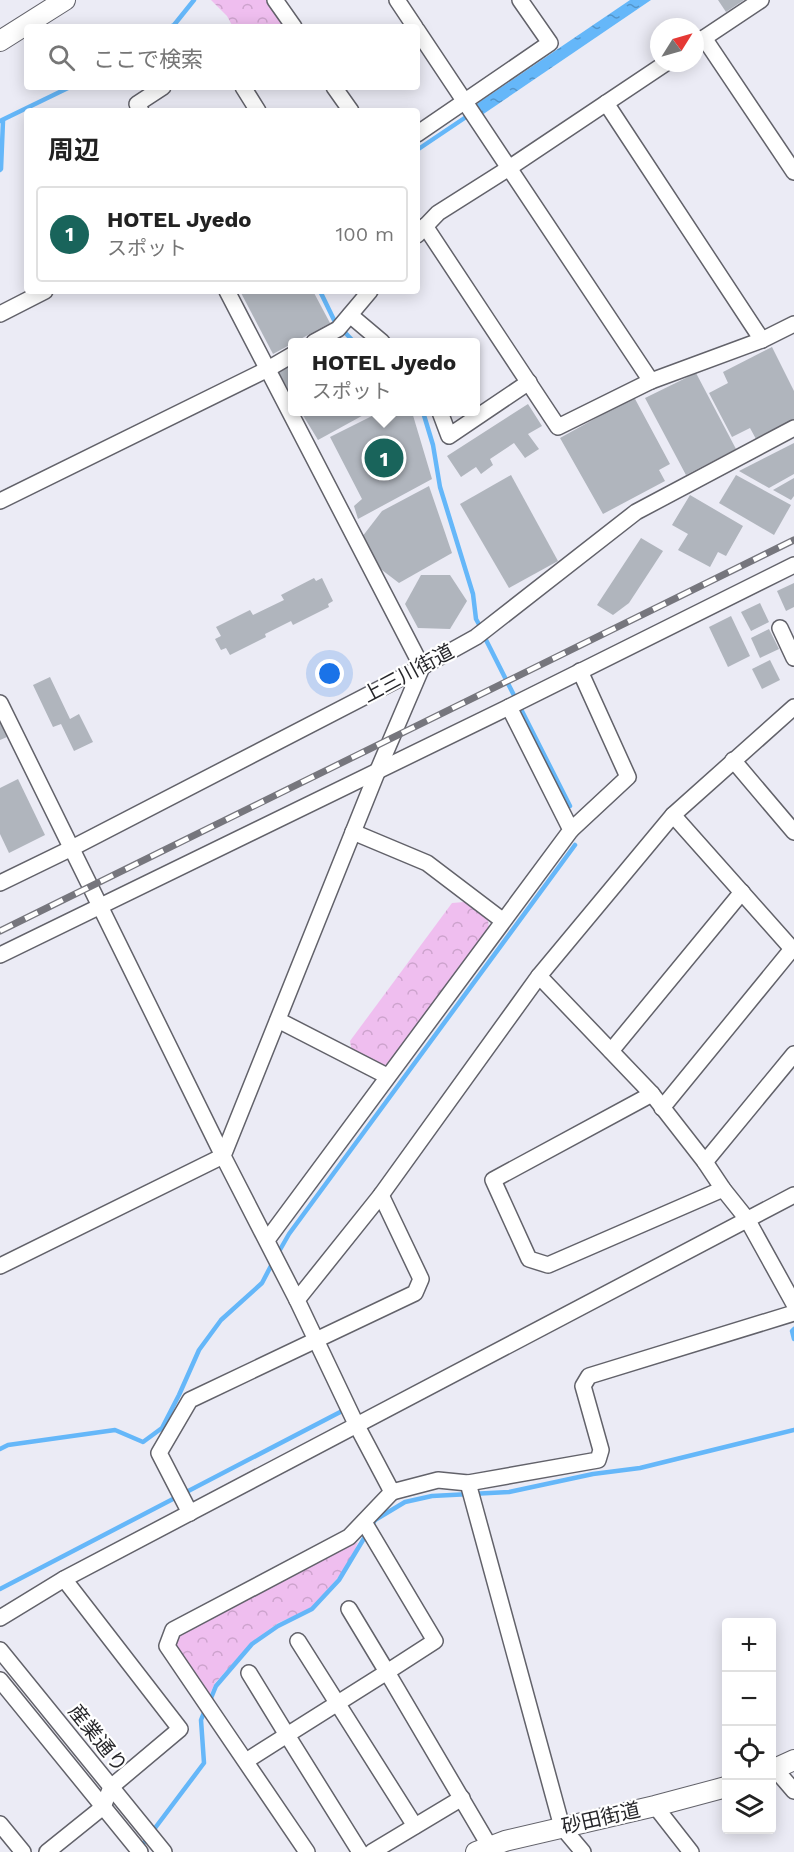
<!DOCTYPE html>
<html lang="ja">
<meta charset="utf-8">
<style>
body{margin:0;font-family:"Work Sans","Noto Sans JP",sans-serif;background:#f6f6f6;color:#222}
.controls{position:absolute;right:18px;bottom:18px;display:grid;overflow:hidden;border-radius:6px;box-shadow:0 3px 15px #0003}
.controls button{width:54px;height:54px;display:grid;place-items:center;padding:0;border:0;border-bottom:2px solid #e0e0e0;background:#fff;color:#222;font:30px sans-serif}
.compass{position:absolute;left:650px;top:18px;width:54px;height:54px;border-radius:50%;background:#fff;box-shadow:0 3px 15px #0003;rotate:53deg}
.you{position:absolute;left:330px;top:674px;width:21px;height:21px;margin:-15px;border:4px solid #fff;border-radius:50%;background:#1a73e8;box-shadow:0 0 0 9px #1a73e833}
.badge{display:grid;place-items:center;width:39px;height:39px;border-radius:50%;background:#19645b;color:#fff;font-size:20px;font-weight:700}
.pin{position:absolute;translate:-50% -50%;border:3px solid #fff;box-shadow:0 2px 6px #0006}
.popup{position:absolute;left:288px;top:338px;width:192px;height:78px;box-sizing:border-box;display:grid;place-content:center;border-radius:6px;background:#fff;filter:drop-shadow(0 2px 4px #0005);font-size:20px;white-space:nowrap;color:#767676}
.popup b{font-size:22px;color:#222}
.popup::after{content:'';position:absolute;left:50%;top:100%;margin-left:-12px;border:12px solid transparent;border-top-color:#fff}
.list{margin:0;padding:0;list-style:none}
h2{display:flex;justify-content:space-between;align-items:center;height:78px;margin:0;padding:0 24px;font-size:26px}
h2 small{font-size:20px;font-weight:400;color:#767676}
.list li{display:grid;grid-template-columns:39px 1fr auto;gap:18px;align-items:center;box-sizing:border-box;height:96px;margin:0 12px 12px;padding:0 12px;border:2px solid #e0e0e0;border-radius:6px}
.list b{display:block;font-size:22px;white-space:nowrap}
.list p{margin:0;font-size:20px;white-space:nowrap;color:#767676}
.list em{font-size:20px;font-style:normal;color:#767676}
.icon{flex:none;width:33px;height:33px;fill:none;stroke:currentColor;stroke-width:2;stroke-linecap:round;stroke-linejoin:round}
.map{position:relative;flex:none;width:794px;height:1852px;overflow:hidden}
.search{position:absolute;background:#fff;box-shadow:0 3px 15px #0003;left:24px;top:24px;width:396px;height:66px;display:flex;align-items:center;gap:15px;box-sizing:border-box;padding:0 21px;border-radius:6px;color:#767676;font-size:22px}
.panel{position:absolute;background:#fff;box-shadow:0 3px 15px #0003;left:24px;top:108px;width:396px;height:186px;border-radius:6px}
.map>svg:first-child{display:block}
</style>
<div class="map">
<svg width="794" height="1852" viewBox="0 0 794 1852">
<defs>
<pattern id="forest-crowns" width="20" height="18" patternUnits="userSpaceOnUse" patternTransform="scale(1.5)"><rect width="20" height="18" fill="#efbeef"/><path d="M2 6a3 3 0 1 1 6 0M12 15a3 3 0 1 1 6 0" fill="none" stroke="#cda3cd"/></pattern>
<pattern id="water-ripples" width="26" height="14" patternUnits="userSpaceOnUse" patternTransform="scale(1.5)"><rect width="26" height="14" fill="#65b7f9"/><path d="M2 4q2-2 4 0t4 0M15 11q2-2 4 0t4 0" fill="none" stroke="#5395ca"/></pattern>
</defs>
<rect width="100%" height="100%" fill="#ebebf5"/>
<g fill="url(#forest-crowns)">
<polygon points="211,0 266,0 284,27 233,27 227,16"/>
<polygon points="464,902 488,919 489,930 389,1065 380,1066 352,1052 350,1041 452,903"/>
<polygon points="358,1542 350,1562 331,1586 310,1609 278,1623 252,1642 215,1683 208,1698 175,1648 179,1636"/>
</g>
<polygon fill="url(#water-ripples)" points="630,0 651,0 482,115 475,105"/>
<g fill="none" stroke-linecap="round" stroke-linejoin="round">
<g stroke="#65b7f9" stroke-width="4.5">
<polyline points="170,27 174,25 194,0"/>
<polyline points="0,121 70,87"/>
<polyline points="417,150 469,115"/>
<polyline points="0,170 1,169 3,121"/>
<polyline points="320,291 335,322 354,342"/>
<polyline points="423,412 433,445 440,487 473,594 476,619 481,628"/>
<polyline points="484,636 570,806"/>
<polyline points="277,1255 289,1234 575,845"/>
<polyline points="794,1329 792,1331 794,1339"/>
<polyline points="0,1449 8,1445 115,1430 143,1442 162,1428 179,1395 199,1350 221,1320 262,1283 273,1262"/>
<polyline points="0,1589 346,1409"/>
<polyline points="209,1703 216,1686 252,1644 278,1626 312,1609 339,1580 375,1520 405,1502 432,1496 509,1492 593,1474 640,1468 794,1430"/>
<polyline points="140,1848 204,1763 201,1720 205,1710"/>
</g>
</g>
<g fill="#b0b5bd">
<polygon points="718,0 744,0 726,12"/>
<polygon points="240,291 313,291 330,323 273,354"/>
<polygon points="772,347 794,391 794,419 756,439 750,428 732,437 709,393 728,383 723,372"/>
<polygon points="292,364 292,396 278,372"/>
<polygon points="696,373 736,449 686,475 645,398"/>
<polygon points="634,397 670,464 659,470 665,481 603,514 560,438"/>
<polygon points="528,404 542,426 528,434 539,449 525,458 514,443 490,459 493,465 481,474 476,467 461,477 447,456"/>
<polygon points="301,412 369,412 318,440"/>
<polygon points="380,412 412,412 432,479 358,519 354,506 362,499 330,437"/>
<polygon points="794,443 794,474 769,488 739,471"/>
<polygon points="511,475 558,561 509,588 460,504"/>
<polygon points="736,475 791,505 774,535 719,503"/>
<polygon points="794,478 794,496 791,500 773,490"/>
<polygon points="429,486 452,553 399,583 378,567 362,537 382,511"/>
<polygon points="690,495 743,526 726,556 718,552 710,567 678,550 688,534 672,525"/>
<polygon points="641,538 663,551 629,603 613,615 597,605"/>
<polygon points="421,575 450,575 467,601 450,629 418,628 405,604"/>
<polygon points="314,578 316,581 322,578 333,601 328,604 329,607 293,625 291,621 265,634 266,637 230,655 226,648 221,650 215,639 221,636 216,627 250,610 253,615 284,600 281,595"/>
<polygon points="794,583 794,607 786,611 777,591"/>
<polygon points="760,603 769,622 751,631 741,612"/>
<polygon points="731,616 750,656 728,667 709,627"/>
<polygon points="769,629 779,649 760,658 751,638"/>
<polygon points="770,660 780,680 762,689 752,669"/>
<polygon points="50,677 70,719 79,714 93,742 74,751 61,724 53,727 33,685"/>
<polygon points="0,722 7,737 0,740"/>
<polygon points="18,779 45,835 9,853 0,834 0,788"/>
</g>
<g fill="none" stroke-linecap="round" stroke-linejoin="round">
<defs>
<g id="minor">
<polyline points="275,0 294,27"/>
<polyline points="397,0 415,27"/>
<polyline points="417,30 651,381"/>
<polyline points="704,38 794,172"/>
<polyline points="695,44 761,0"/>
<polyline points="243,87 258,111"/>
<polyline points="334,87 351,111"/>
<polyline points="606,103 762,340"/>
<polyline points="141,111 137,104 163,87"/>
<polyline points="417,134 550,43 520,0"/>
<polyline points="425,226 558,427 651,381 762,340 794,324"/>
<polyline points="417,235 438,213 509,168 666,63"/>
<polyline points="227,291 422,667 378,770 223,1156 297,1300"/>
<polyline points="0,314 45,291"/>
<polyline points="350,315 382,342"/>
<polyline points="314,342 338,329 370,291"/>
<polyline points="440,412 449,436 529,382"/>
<polyline points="0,501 268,369 292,355"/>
<polyline points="780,628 794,658"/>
<polyline points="0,703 223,1156 0,1266"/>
<polyline points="794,707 673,815 539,976 381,1195 297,1300 356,1424 392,1492 438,1480 468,1483 598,1460 601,1450 583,1386 589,1376 794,1313"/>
<polyline points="733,760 794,832"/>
<polyline points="673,815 794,951"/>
<polyline points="571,830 628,777 580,671"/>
<polyline points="353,832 427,863 502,920"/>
<polyline points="0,883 72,848 422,667 476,637 636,512 794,428"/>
<polyline points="0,955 509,707 794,565"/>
<polyline points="539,976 652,1094 705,1162 723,1189 747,1219 794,1304"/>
<polyline points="278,1020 387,1076"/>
<polyline points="611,1051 742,892"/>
<polyline points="652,1094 493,1180 529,1259 548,1265 723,1189"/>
<polyline points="662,1108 792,949"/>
<polyline points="705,1162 794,1054"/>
<polyline points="267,1240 571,830 509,707"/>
<polyline points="468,1483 562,1827 583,1852"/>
<polyline points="190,1513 159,1453 190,1400 415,1293 421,1279 381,1195"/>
<polyline points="349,1609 387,1672 435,1641 364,1522"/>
<polyline points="0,1618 64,1579 794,1195"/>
<polyline points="298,1641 415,1826"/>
<polyline points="0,1650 164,1852"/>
<polyline points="0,1680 140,1852"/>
<polyline points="246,1761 287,1735 249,1673"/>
<polyline points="775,1769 794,1791"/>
<polyline points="655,1806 691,1852"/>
<polyline points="0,1824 23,1852"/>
<polyline points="47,1852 103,1807 111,1787 180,1729 64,1579"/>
<polyline points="307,1852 167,1646 173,1630 349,1537 392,1492"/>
<polyline points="360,1852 287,1735 387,1672 490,1847"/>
<polyline points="372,1852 462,1798"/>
</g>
<g id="major">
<polyline points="0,41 65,0"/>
<polyline points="772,1770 794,1760"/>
<polyline points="476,1852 505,1841 655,1806 726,1787"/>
</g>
</defs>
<use href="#minor" stroke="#62626a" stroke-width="18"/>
<use href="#major" stroke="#62626a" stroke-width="22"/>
<use href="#minor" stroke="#fff" stroke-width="15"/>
<use href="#major" stroke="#fff" stroke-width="20"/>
<defs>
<polyline id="rail" points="0,931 794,540"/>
</defs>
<use href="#rail" stroke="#76767d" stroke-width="7"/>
<use href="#rail" stroke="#fff" stroke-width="4.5" stroke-dasharray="14" stroke-linecap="butt"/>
</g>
<g text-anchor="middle" stroke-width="4.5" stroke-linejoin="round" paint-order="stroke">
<g font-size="20" fill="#27272b" stroke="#fff">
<text transform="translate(408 673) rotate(-28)" y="7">上三川街道</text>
<text transform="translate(98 1738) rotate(51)" y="7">産業通り</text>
<text transform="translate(601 1818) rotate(-13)" y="7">砂田街道</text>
</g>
</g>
</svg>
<div class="controls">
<button>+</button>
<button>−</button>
<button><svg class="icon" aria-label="locate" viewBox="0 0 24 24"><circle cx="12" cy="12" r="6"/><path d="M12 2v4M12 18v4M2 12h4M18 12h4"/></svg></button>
<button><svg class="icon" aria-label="layers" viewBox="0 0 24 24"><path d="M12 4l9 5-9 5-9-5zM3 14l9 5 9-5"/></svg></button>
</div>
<svg class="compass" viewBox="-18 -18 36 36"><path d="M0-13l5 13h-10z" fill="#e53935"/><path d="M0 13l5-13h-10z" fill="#767676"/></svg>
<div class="you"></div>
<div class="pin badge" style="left:384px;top:458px">1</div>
<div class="popup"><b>HOTEL Jyedo</b>スポット</div>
<div class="search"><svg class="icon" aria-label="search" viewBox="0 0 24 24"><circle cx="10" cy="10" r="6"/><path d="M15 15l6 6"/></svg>ここで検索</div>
<section class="panel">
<h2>周辺<small></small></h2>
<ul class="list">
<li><span class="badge">1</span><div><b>HOTEL Jyedo</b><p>スポット</p></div><em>100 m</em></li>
</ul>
</section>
</div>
